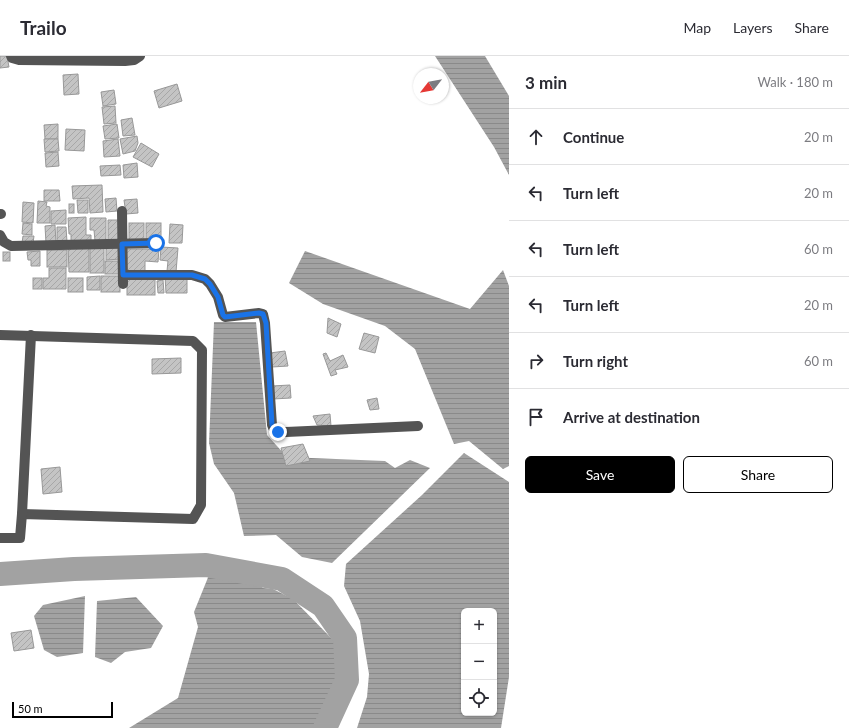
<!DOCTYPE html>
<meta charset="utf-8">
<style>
body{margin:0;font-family:Lato,sans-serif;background:#f2f2f3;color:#2b2b33}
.controls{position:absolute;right:12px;bottom:12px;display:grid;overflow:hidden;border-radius:6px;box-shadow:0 1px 3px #0004}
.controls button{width:36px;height:36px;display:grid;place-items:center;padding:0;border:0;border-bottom:1px solid #e1e1e2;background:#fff;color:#2b2b33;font:20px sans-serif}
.compass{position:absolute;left:413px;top:12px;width:36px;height:36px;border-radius:50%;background:#fff;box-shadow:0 1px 3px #0004;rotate:239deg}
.scale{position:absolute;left:12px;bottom:10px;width:101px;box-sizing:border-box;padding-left:4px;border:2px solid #000;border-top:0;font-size:11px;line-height:14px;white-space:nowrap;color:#000;-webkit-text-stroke:3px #fff;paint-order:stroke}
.stop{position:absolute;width:12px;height:12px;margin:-9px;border:3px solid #1a73e8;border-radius:50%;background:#fff}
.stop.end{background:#1a73e8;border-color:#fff;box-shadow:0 1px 4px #0008}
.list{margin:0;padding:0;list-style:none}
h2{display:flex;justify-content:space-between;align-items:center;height:52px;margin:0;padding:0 16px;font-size:17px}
h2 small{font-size:13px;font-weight:400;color:#7c7c81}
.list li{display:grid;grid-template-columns:26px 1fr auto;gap:12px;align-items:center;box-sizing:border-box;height:56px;padding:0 16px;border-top:1px solid #e1e1e2}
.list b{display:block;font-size:15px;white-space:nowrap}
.list em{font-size:13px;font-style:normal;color:#7c7c81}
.actions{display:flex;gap:8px;padding:12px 16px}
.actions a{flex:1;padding:9px 0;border:1px solid #000;border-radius:6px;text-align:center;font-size:14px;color:#000}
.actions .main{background:#000;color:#fff}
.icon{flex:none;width:22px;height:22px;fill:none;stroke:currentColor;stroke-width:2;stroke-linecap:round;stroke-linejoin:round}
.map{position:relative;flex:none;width:509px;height:672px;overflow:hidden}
header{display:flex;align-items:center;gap:24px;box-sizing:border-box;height:56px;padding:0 20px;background:#fff;border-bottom:1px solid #e1e1e2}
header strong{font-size:19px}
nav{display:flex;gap:22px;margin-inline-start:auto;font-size:14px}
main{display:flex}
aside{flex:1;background:#fff}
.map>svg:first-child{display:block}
</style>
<header>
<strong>Trailo</strong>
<nav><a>Map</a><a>Layers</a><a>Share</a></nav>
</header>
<main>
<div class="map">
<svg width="509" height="672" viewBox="0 0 509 672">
<defs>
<pattern id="water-rules" width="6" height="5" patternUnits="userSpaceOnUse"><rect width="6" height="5" fill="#a2a2a2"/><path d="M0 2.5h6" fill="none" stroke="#8a8a8a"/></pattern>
<pattern id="building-hatch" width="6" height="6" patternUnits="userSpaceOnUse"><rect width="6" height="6" fill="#c4c4c4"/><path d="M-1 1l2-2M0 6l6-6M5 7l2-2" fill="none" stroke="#a7a7a7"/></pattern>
</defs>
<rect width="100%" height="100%" fill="#fff"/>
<g fill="url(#water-rules)" fill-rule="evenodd">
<polygon points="435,0 485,0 509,40 509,119 494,91"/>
<polygon points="305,195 470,253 503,214 509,230 509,410 503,413 469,385 454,388 415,293 385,270 323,248 289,227"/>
<polygon points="214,266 256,266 267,379 287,401 385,405 395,412 410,404 430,412 332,507 302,501 276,479 244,480 234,437 214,408 209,387"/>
<path d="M464,397L509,426V621L501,672H357L367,641L369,618L360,565L344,530L346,508L422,439ZM464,555H494V657H464Z"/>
<polygon points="209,519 255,525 263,532 273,533 293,543 334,585 338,609 337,628 326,657 316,672 129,672 178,642 198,571 194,556"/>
<polygon points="85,540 83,597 57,601 44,594 34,560 43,549"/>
<polygon points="136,541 163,570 151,592 125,596 111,607 95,601 97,545"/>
</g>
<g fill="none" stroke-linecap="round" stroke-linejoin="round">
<polyline stroke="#a2a2a2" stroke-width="24" points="0,518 74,513 206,509 282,523 323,550 345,582 347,624 325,672"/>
</g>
<g fill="url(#building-hatch)" stroke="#989898">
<polygon points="0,0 7,0 9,11 0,12"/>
<polygon points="78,18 79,38 64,39 63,19"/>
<polygon points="177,28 182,45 159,52 154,35"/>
<polygon points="114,34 116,48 103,50 101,36"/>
<polygon points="115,50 116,67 104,68 102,51"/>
<polygon points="132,62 135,79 123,80 121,64"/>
<polygon points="58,68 58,83 45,83 44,69"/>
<polygon points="117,68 119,82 105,83 103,70"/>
<polygon points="66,73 85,74 84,95 65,94"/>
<polygon points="137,80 138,87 135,95 123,98 120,83"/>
<polygon points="44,83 58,83 59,95 45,96"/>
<polygon points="118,83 120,100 104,101 103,85"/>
<polygon points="141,87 159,98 152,111 133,101"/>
<polygon points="58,96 59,110 46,111 45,97"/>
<polygon points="137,107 138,121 124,122 123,109"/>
<polygon points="120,109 121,119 101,120 100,110"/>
<polygon points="102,129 103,156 90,157 89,142 73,143 72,130"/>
<polygon points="44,134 59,134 60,145 44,145"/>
<polygon points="116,142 117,155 106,156 105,143"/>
<polygon points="137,143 138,157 126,158 124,144"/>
<polygon points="77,144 88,144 88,157 78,157"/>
<polygon points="38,145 47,146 46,150 50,151 50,167 37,167"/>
<polygon points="23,146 34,147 33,167 22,166"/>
<rect x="69" y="148" width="5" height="9"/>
<polygon points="66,154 66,168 51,168 51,155"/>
<polygon points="86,161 86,179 91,179 91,187 71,187 71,178 69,178 68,162"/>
<polygon points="90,162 106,162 106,185 95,185 94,174 90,174"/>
<polygon points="108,164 121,164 120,186 108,186"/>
<polygon points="23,167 32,168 32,179 22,178"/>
<rect x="129" y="167" width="15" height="19"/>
<rect x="146" y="167" width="15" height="19"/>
<polygon points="170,168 183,169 182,187 169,187"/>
<polygon points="55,169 56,187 46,187 45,170"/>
<polygon points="57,171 66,171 67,186 57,186"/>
<polygon points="23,180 34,180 33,187 22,187"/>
<polygon points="68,189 89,189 89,216 69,216"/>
<polygon points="106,191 121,191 121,203 106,204"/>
<polygon points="161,191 178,192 176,216 167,215 168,205 160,204"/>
<rect x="90" y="192" width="14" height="25"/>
<polygon points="126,193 159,193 158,206 145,205 145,218 125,218"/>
<rect x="47" y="194" width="20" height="17"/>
<polygon points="40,195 40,210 31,210 31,204 28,204 27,196"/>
<rect x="3" y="196" width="7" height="9"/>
<rect x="105" y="205" width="16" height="13"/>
<polygon points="49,212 66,212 66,233 43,233 43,222 49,222"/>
<polygon points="100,220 100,234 87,234 87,221"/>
<rect x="101" y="220" width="19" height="16"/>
<polygon points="165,220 187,221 187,237 166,237"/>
<rect x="33" y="222" width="9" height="11"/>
<rect x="68" y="222" width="15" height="14"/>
<rect x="127" y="223" width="28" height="16"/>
<polygon points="163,224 164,237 158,237 157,225"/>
<polygon points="328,262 341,268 337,281 327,277"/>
<polygon points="364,277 379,281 375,297 359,293"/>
<polygon points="285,295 288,310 272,311 270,297"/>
<polygon points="326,297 330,305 343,299 348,311 335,314 337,318 331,320 323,298"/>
<polygon points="181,302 181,317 152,318 152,303"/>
<polygon points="290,329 291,342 273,343 272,330"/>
<polygon points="377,342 379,353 370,354 367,344"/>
<polygon points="330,358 331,370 317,369 313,360"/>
<polygon points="303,388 310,405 286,410 281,392"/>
<polygon points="60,411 62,436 43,438 41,413"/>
<polygon points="31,574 34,592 14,595 11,577"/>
</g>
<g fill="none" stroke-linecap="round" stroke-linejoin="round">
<g stroke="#545454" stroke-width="10">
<polyline points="11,0 12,2 19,4 125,5 134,4 140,0"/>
<polyline points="122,155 123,228"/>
<polyline points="0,158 1,158"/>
<polyline points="0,179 4,186 11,190 156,187"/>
<path d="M123,219H192L205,223L210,228L218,241L223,259L225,261L259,257L263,258L265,267L272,369C274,376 279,376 286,376L418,370"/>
<polyline points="0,279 193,285 202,294 201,449 193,463 22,458 20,482 0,482"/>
<polyline points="22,458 31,279"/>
</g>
</g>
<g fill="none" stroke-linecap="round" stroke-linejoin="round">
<polyline stroke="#1a73e8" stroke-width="5" points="156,187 122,188 123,219 192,219 205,223 210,228 218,241 223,259 225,261 259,257 263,258 266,267 272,369 273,373 278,376"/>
</g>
</svg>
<div class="controls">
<button>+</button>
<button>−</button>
<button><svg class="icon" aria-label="locate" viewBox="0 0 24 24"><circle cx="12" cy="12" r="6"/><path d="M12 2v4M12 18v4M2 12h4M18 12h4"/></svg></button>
</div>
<svg class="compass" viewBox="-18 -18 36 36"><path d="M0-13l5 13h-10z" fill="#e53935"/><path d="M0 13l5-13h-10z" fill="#7c7c81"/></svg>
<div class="scale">50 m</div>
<div class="stop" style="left:156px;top:187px"></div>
<div class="stop end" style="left:278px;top:376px"></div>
</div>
<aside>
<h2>3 min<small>Walk · 180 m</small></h2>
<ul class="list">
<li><svg class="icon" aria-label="ahead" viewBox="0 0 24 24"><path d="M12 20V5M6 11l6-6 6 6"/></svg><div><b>Continue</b></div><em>20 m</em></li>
<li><svg class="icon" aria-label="left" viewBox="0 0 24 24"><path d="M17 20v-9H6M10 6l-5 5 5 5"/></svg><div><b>Turn left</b></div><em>20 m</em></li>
<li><svg class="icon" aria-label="left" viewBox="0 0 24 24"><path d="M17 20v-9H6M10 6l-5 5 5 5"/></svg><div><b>Turn left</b></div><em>60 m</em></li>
<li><svg class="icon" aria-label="left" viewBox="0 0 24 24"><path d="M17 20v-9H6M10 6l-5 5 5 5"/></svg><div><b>Turn left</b></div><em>20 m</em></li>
<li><svg class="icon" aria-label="right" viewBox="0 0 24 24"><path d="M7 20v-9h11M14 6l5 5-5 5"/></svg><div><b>Turn right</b></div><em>60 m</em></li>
<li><svg class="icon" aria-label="arrive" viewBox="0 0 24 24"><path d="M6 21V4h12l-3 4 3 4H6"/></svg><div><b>Arrive at destination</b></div></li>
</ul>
<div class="actions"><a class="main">Save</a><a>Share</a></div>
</aside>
</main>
